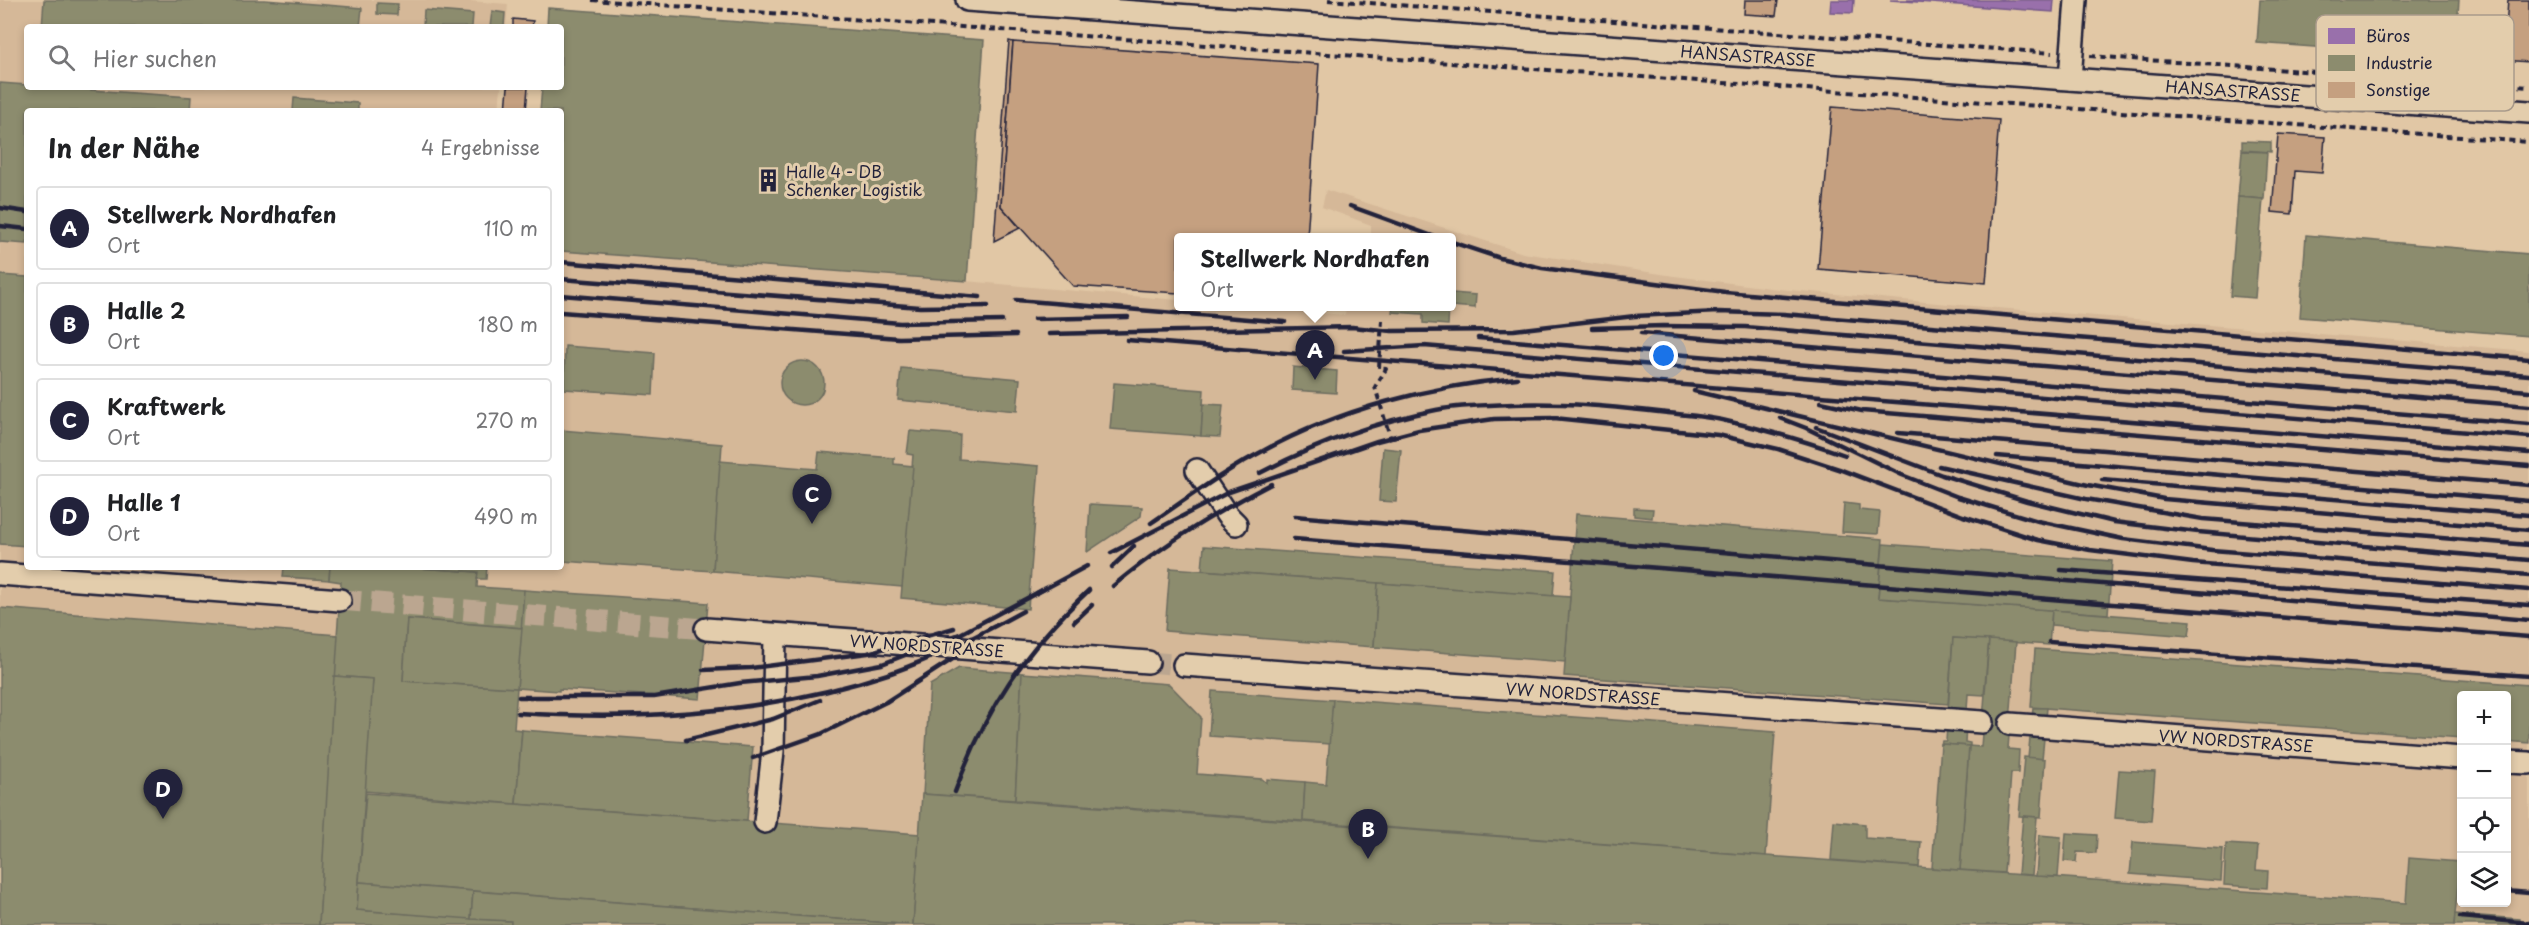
<!DOCTYPE html>
<html lang="de">
<meta charset="utf-8">
<style>
body{margin:0;font-family:"Playpen Sans",sans-serif;background:#f6f6f6;color:#202124}
.controls{position:absolute;right:18px;bottom:18px;display:grid;overflow:hidden;border-radius:6px;box-shadow:0 3px 9px #0003}
.controls button{width:54px;height:54px;display:grid;place-items:center;padding:0;border:0;border-bottom:2px solid #e0e0e0;background:#fff;color:#202124;font:30px sans-serif}
.you{position:absolute;left:1664px;top:356px;width:21px;height:21px;margin:-15px;border:4px solid #fff;border-radius:50%;background:#1a73e8;box-shadow:0 0 0 9px #1a73e833}
.badge{display:grid;place-items:center;width:39px;height:39px;border-radius:50%;background:#22223b;color:#fff;font-size:20px;font-weight:700}
.pin{position:absolute;translate:-50% -50px;filter:drop-shadow(0 2px 3px #0008)}
.pin::after{content:'';position:absolute;top:32px;width:21px;height:18px;background:inherit;clip-path:polygon(0 0,100% 0,50% 100%)}
.popup{position:absolute;left:1174px;top:233px;width:282px;height:78px;box-sizing:border-box;display:grid;place-content:center;border-radius:6px;background:#fff;filter:drop-shadow(0 2px 4px #0005);font-size:20px;white-space:nowrap;color:#757577}
.popup b{font-size:22px;color:#202124}
.popup::after{content:'';position:absolute;left:50%;top:100%;margin-left:-12px;border:12px solid transparent;border-top-color:#fff}
.list{margin:0;padding:0;list-style:none}
h2{display:flex;justify-content:space-between;align-items:center;height:78px;margin:0;padding:0 24px;font-size:26px}
h2 small{font-size:20px;font-weight:400;color:#757577}
.list li{display:grid;grid-template-columns:39px 1fr auto;gap:18px;align-items:center;box-sizing:border-box;height:84px;margin:0 12px 12px;padding:0 12px;border:2px solid #e0e0e0;border-radius:6px}
.list b{display:block;font-size:22px;white-space:nowrap}
.list p{margin:0;font-size:20px;white-space:nowrap;color:#757577}
.list em{font-size:20px;font-style:normal;color:#757577}
.icon{flex:none;width:33px;height:33px;fill:none;stroke:currentColor;stroke-width:2;stroke-linecap:round;stroke-linejoin:round}
.map{position:relative;flex:none;width:2529px;height:925px;overflow:hidden}
.search{position:absolute;background:#fff;box-shadow:0 3px 9px #0003;left:24px;top:24px;width:540px;height:66px;display:flex;align-items:center;gap:15px;box-sizing:border-box;padding:0 21px;border-radius:6px;color:#757577;font-size:22px}
.panel{position:absolute;background:#fff;box-shadow:0 3px 9px #0003;left:24px;top:108px;width:540px;height:462px;border-radius:6px}
.map>svg:first-child{display:block}
</style>
<div class="map">
<svg width="2529" height="925" viewBox="0 0 2529 925">
<rect width="100%" height="100%" fill="#e1c7a5"/>
<filter id="ink" filterUnits="userSpaceOnUse"><feTurbulence type="fractalNoise" baseFrequency=".0167" numOctaves="2"/><feDisplacementMap in="SourceGraphic" scale="12" xChannelSelector="R" yChannelSelector="G"/><feConvolveMatrix kernelMatrix="1 2 1 2 8 2 1 2 1" color-interpolation-filters="sRGB"/></filter>
<g filter="url(#ink)">
<path fill="#d5b898" fill-rule="evenodd" d="M0,0H457L508,4L506,27H27V87H501L499,111H27V567H561V251L965,281L1178,300V306L1248,307L1345,315L1346,307L1452,306V238L1371,237V225L1322,207L1326,190L1523,253L1674,276L1778,289L1960,305L2529,351V925H0ZM2462,696H2506V902H2462Z"/>
<g fill="#9970ab" stroke="#755989" stroke-width="1.5">
<polygon points="1831,0 1854,0 1853,13 1830,12"/>
<polygon points="1890,0 2054,0 2053,12"/>
</g>
<g fill="#8c8c6e" stroke="#6c6c5f" stroke-width="1.5">
<polygon points="44,0 265,0 362,8 360,27 42,27"/>
<polygon points="2260,0 2459,0 2455,57 2257,43"/>
<polygon points="377,3 398,4 397,15 377,14"/>
<polygon points="548,8 984,40 967,281 561,251 561,111 540,111 542,87 561,87 561,27 547,27"/>
<polygon points="424,10 473,14 472,27 423,27"/>
<polygon points="492,11 505,13 504,27 490,27"/>
<polygon points="0,83 27,85 27,87 91,87 91,90 191,97 190,111 27,111 27,244 0,242"/>
<polygon points="294,98 358,103 358,111 293,111"/>
<polygon points="2242,141 2271,142 2271,152 2242,150"/>
<polygon points="2242,151 2267,152 2264,199 2238,197"/>
<polygon points="2238,197 2263,199 2255,298 2230,296"/>
<polygon points="2306,235 2529,254 2529,336 2300,317"/>
<polygon points="0,275 27,277 27,546 0,544"/>
<polygon points="1452,293 1476,295 1475,308 1452,306"/>
<polygon points="1393,306 1449,306 1448,325 1423,323 1423,314 1392,312"/>
<polygon points="565,346 655,353 653,395 564,389"/>
<circle cx="802" cy="383" r="22"/>
<polygon points="1293,367 1337,371 1336,393 1292,390"/>
<polygon points="901,368 1020,379 1017,411 898,400"/>
<polygon points="1114,383 1204,390 1201,436 1110,429"/>
<polygon points="1203,404 1223,405 1220,437 1201,436"/>
<polygon points="561,430 722,444 713,571 561,561"/>
<polygon points="910,431 960,435 959,459 1039,466 1028,609 901,598 913,455 907,454"/>
<polygon points="1383,448 1401,450 1396,502 1379,501"/>
<polygon points="819,452 894,458 894,464 913,466 902,587 713,571 720,461 817,469"/>
<polygon points="1844,503 1859,505 1859,510 1880,512 1878,534 1842,532"/>
<polygon points="1090,504 1142,507 1141,516 1087,552"/>
<polygon points="1634,508 1653,509 1652,518 1634,516"/>
<polygon points="1576,514 1883,539 1878,598 2052,610 2049,645 1953,638 1948,704 1564,676"/>
<polygon points="1883,544 2112,561 2108,614 1878,598"/>
<polygon points="1204,546 1555,571 1553,596 1202,570"/>
<polygon points="284,567 330,567 329,580 283,577"/>
<polygon points="330,567 404,567 478,572 477,587 524,590 522,628 407,619 403,681 517,688 514,729 522,730 516,804 364,791 373,679 334,676 341,582 329,580"/>
<polygon points="404,567 487,567 486,579 477,579 478,572"/>
<polygon points="1170,568 1378,583 1374,647 1165,631"/>
<polygon points="1378,583 1570,597 1565,662 1374,647"/>
<polygon points="524,590 708,603 700,699 559,689 559,691 517,688"/>
<polygon points="0,608 338,635 319,925 0,925"/>
<polygon points="2052,610 2191,621 2189,636 2051,625"/>
<polygon points="407,619 522,628 517,688 403,681"/>
<polygon points="1953,638 1989,640 1984,695 1968,694 1965,742 1970,743 1970,746 1941,744 1942,741 1946,741"/>
<polygon points="1989,640 2016,642 2008,749 2019,750 2018,773 2011,773 2004,873 1960,870 1969,746 1981,747"/>
<polygon points="2035,649 2529,685 2529,743 2506,741 2506,696 2462,696 2462,738 2031,707"/>
<polygon points="959,668 1022,673 1015,800 923,794 930,685"/>
<polygon points="1022,673 1169,684 1201,717 1197,774 1262,779 1267,783 1267,779 1305,782 1303,821 1015,800"/>
<polygon points="334,676 373,679 357,910 511,921 511,925 319,925"/>
<polygon points="1212,691 1333,700 1330,744 1209,736"/>
<polygon points="1333,699 1775,732 1766,856 1303,821 1305,782 1326,784"/>
<polygon points="2033,708 2047,708 2042,759 2028,758"/>
<polygon points="522,730 753,747 747,821 516,804"/>
<polygon points="1941,744 1969,746 1960,870 1932,868"/>
<polygon points="2024,757 2045,759 2041,817 2019,816"/>
<polygon points="2119,770 2155,772 2151,821 2115,818"/>
<polygon points="366,793 920,834 913,925 359,882"/>
<polygon points="922,794 2406,903 2409,858 2460,862 2454,925 913,925"/>
<polygon points="2023,816 2037,817 2032,875 2018,874"/>
<polygon points="1834,821 1865,824 1865,838 1921,842 1919,867 1831,860"/>
<polygon points="2066,833 2097,835 2096,853 2077,852 2076,862 2064,861"/>
<polygon points="2039,835 2061,837 2058,877 2036,876"/>
<polygon points="2133,842 2223,849 2221,881 2130,874"/>
<polygon points="2226,844 2258,846 2256,870 2268,871 2267,888 2224,885"/>
<polygon points="359,882 473,891 471,919 357,910"/>
<polygon points="473,891 913,925 511,925 511,921 471,919"/>
<polygon points="2455,914 2520,919 2520,925 2454,925"/>
</g>
<g fill="#c5a080" stroke="#22223b" stroke-width="1.5">
<polygon points="1745,0 1778,0 1776,16 1744,14"/>
<polygon points="2508,0 2529,0 2529,62 2504,60"/>
<polygon points="513,19 533,21 532,27 513,27"/>
<polygon points="1009,41 1013,42 1001,206 1020,228 994,241"/>
<polygon points="1013,42 1319,64 1307,238 1178,238 1178,293 1073,286 1001,206"/>
<polygon points="508,87 528,87 526,111 506,111"/>
<polygon points="1832,107 1999,120 1986,283 1818,269"/>
<polygon points="2278,134 2325,137 2322,173 2295,171 2292,214 2272,212"/>
</g>
<g fill="none" stroke-linecap="round" stroke-linejoin="round">
<g stroke="#bba690" stroke-width="21" stroke-dasharray="21 10" stroke-linecap="butt">
<polyline points="340,600 706,629"/>
<polyline points="1148,662 1184,665"/>
</g>
<defs>
<g id="minor">
<polyline points="967,0 2529,112"/>
<polyline points="2070,79 2076,0"/>
<polyline points="1197,470 1227,515 1236,524"/>
<polyline points="0,574 340,600"/>
<polyline points="706,629 1148,662"/>
<polyline points="1184,665 1982,722"/>
<polyline points="2010,724 2462,758"/>
<polyline points="2506,762 2529,763"/>
<polyline points="765,822 773,751 775,635"/>
</g>
</defs>
<use href="#minor" stroke="#22223b" stroke-width="26"/>
<g stroke="#22223b" stroke-width="4" stroke-dasharray="6 4.5" stroke-linecap="butt">
<polyline points="592,0 2529,142"/>
<polyline points="1328,0 2052,53"/>
<polyline points="2090,56 2529,87"/>
<polyline points="1382,320 1379,368 1386,369 1375,387 1392,443"/>
</g>
<use href="#minor" stroke="#e3cdac" stroke-width="21"/>
<g stroke="#22223b" stroke-width="4.5">
<polyline points="1350,206 1438,238"/>
<polyline points="0,208 27,212"/>
<polyline points="0,226 27,229"/>
<polyline points="1452,242 1500,258 1542,268 1725,292 2529,359"/>
<polyline points="561,262 980,297"/>
<polyline points="561,279 920,307 988,306"/>
<polyline points="561,295 900,323 1002,321"/>
<polyline points="1016,300 1285,322"/>
<polyline points="561,312 899,338 1016,335"/>
<polyline points="1034,319 1128,317"/>
<polyline points="1592,328 1663,326 1745,327 2529,391"/>
<polyline points="1641,333 2529,406"/>
<polyline points="1049,334 1352,327 1392,331 1514,330 1635,316 1718,312 1784,314 2529,375"/>
<polyline points="1478,338 2529,424"/>
<polyline points="1127,340 2529,453"/>
<polyline points="1344,351 1424,346 2529,437"/>
<polyline points="1694,391 2088,485 2164,499 2529,530"/>
<polyline points="1821,402 1862,411 2529,466"/>
<polyline points="1780,418 1806,428 1902,475 1958,497 2038,521 2123,539 2212,550 2529,575"/>
<polyline points="1816,427 1942,475 2027,501 2114,522 2198,532 2529,560"/>
<polyline points="1898,433 2529,485"/>
<polyline points="1997,456 2529,501"/>
<polyline points="1939,466 2086,499 2203,519 2529,545"/>
<path d="M1260,473C1316,444 1374,422 1436,410C1461,405 1488,405 1513,404C1565,402 1616,407 1668,413C1686,415 1705,416 1722,420C1764,429 1805,441 1845,455"/>
<polyline points="2102,480 2529,515"/>
<polyline points="1295,516 2529,620"/>
<path d="M1151,523C1188,498 1224,471 1263,451C1340,409 1430,386 1517,378"/>
<polyline points="1294,539 2529,637"/>
<polyline points="1111,553 1229,492 1377,441 1419,430 1494,419 1554,418 1718,435 1778,449 1842,470 1963,516 2038,540 2090,550 2193,563 2529,590"/>
<polyline points="1112,567 1134,546"/>
<polyline points="2061,570 2529,605"/>
<path d="M1113,586C1162,545 1214,513 1271,484"/>
<polyline points="1037,593 1087,566"/>
<polyline points="1074,622 1092,605"/>
<polyline points="2049,642 2529,676"/>
<polyline points="703,670 751,668 868,653 954,628"/>
<polyline points="519,697 654,697 740,683 817,676 882,664 962,633 1044,589"/>
<path d="M518,713C643,721 772,713 891,673C937,657 981,634 1023,611"/>
<polyline points="686,740 773,719 820,700"/>
<polyline points="753,758 821,734 886,702 979,642"/>
<path d="M955,792C986,708 1024,651 1089,590"/>
<polyline points="2506,891 2529,893"/>
<polyline points="2460,917 2529,923"/>
</g>
</g>
</g>
<defs>
<symbol id="building-bare" viewBox="-9 -9 18 18"><path d="M-4-6H4V6H1V3H-1V6H-4ZM-2.5-4.3h1.7v1.8h-1.7ZM.8-4.3h1.7v1.8H.8ZM-2.5-1h1.7V.8h-1.7ZM.8-1h1.7V.8H.8Z" fill="#22223b" stroke="#e3cdac" stroke-width="2.5" paint-order="stroke"/></symbol>
</defs>
<g fill-rule="evenodd">
<use href="#building-bare" x="752" y="164" width="33" height="33"/>
</g>
<g text-anchor="middle" stroke-width="6" stroke-linejoin="round" paint-order="stroke">
<g font-size="16" fill="#22223b" stroke="#e3cdac">
<text transform="translate(1748 56) rotate(4)" y="6">HANSASTRASSE</text>
<text transform="translate(2233 91) rotate(4)" y="6">HANSASTRASSE</text>
<text transform="translate(927 646) rotate(4)" y="6">VW NORDSTRASSE</text>
<text transform="translate(1583 694) rotate(4)" y="6">VW NORDSTRASSE</text>
<text transform="translate(2236 741) rotate(4)" y="6">VW NORDSTRASSE</text>
</g>
<g font-size="16" fill="#22223b" stroke="#e3cdac" text-anchor="start">
<text x="786" y="178">Halle 4 - DB<tspan x="786" dy="18">Schenker Logistik</tspan></text>
</g>
</g>
<rect x="2316" y="15" width="198" height="96" rx="9" fill="#e3cdac" stroke="#a99a8a" stroke-width="1.5"/>
<rect x="2328" y="28" width="27" height="16" fill="#9970ab"/>
<rect x="2328" y="55" width="27" height="16" fill="#8c8c6e"/>
<rect x="2328" y="82" width="27" height="16" fill="#c5a080"/>
<g font-size="16" fill="#22223b">
<text x="2366" y="42">Büros</text>
<text x="2366" y="69">Industrie</text>
<text x="2366" y="96">Sonstige</text>
</g>
</svg>
<div class="controls">
<button>+</button>
<button>−</button>
<button><svg class="icon" aria-label="locate" viewBox="0 0 24 24"><circle cx="12" cy="12" r="6"/><path d="M12 2v4M12 18v4M2 12h4M18 12h4"/></svg></button>
<button><svg class="icon" aria-label="layers" viewBox="0 0 24 24"><path d="M12 4l9 5-9 5-9-5zM3 14l9 5 9-5"/></svg></button>
</div>
<div class="you"></div>
<div class="pin badge" style="left:1315px;top:380px">A</div>
<div class="popup"><b>Stellwerk Nordhafen</b>Ort</div>
<div class="pin badge" style="left:1368px;top:859px">B</div>
<div class="pin badge" style="left:812px;top:524px">C</div>
<div class="pin badge" style="left:163px;top:819px">D</div>
<div class="search"><svg class="icon" aria-label="search" viewBox="0 0 24 24"><circle cx="10" cy="10" r="6"/><path d="M15 15l6 6"/></svg>Hier suchen</div>
<section class="panel">
<h2>In der Nähe<small>4 Ergebnisse</small></h2>
<ul class="list">
<li><span class="badge">A</span><div><b>Stellwerk Nordhafen</b><p>Ort</p></div><em>110 m</em></li>
<li><span class="badge">B</span><div><b>Halle 2</b><p>Ort</p></div><em>180 m</em></li>
<li><span class="badge">C</span><div><b>Kraftwerk</b><p>Ort</p></div><em>270 m</em></li>
<li><span class="badge">D</span><div><b>Halle 1</b><p>Ort</p></div><em>490 m</em></li>
</ul>
</section>
</div>
